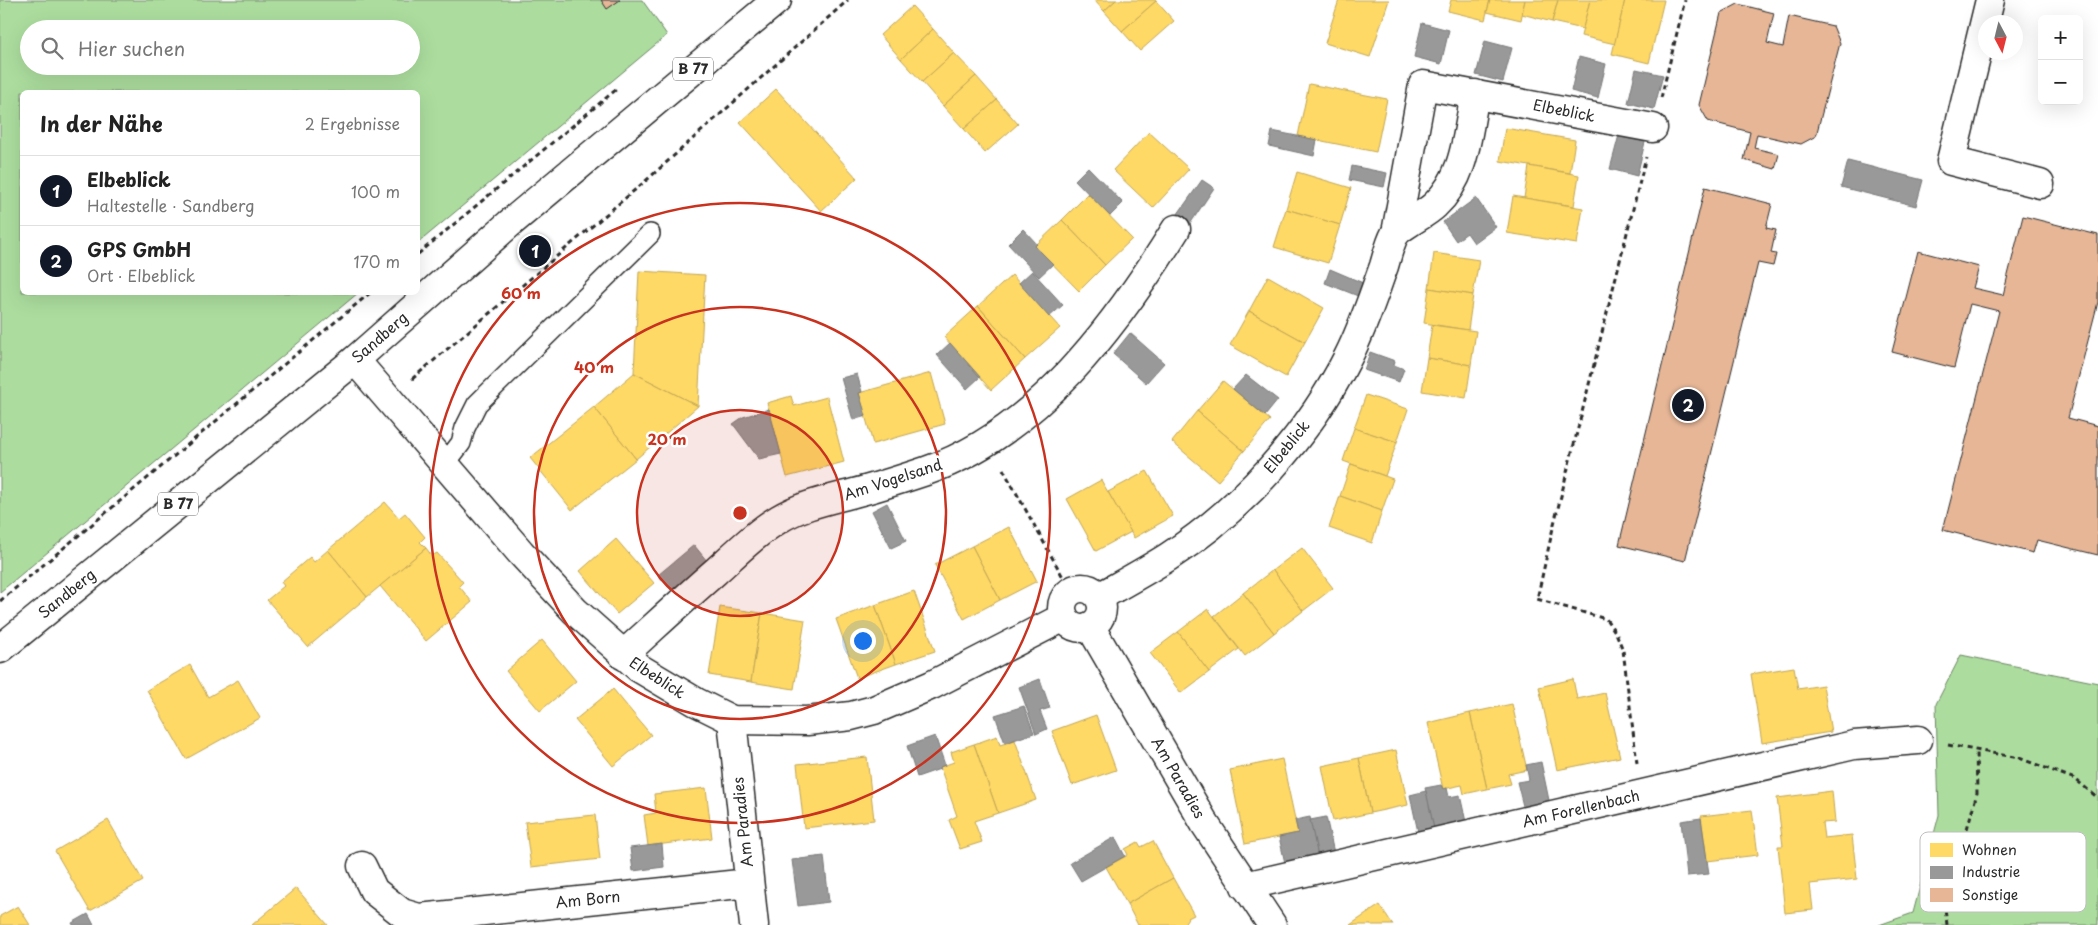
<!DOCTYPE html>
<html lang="de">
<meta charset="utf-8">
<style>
body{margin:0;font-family:"Playpen Sans",sans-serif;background:#f6f6f6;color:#222}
.controls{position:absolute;right:15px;top:15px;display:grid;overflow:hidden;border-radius:8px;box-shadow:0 5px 20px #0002}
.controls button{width:45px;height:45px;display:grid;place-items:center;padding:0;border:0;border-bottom:1px solid #e0e0e0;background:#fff;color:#222;font:25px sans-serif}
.compass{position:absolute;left:1978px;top:15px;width:45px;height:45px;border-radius:50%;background:#fff;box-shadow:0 5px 20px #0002;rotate:173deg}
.you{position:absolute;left:862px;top:640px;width:18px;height:18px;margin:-12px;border:4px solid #fff;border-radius:50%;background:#1a73e8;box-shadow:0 0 0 8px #1a73e833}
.badge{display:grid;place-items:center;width:32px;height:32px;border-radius:50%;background:#111827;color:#fff;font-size:16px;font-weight:700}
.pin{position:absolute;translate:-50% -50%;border:2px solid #fff;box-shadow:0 1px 5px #0006}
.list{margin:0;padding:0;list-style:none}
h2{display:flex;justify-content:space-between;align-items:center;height:65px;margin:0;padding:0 20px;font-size:21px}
h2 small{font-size:16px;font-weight:400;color:#767676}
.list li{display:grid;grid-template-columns:32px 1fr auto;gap:15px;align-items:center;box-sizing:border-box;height:70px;padding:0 20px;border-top:1px solid #e0e0e0}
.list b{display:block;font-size:19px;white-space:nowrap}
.list p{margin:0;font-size:16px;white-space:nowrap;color:#767676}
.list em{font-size:16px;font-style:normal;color:#767676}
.icon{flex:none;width:28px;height:28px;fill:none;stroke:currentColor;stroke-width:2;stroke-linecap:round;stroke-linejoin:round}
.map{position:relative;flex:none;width:2098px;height:925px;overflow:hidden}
.search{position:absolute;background:#fff;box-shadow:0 5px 20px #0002;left:20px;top:20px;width:400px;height:55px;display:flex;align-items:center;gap:12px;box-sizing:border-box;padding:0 18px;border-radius:28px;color:#767676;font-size:19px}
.panel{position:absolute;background:#fff;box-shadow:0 5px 20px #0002;left:20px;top:90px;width:400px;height:205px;border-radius:8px}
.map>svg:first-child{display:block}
</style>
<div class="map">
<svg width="2098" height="925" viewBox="0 0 2098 925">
<rect width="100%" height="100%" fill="#fff"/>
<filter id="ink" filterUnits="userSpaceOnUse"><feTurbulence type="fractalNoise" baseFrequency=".02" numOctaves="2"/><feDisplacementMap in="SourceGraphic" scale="10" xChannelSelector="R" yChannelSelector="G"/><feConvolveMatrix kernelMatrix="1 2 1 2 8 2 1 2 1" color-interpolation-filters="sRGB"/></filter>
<g filter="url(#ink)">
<g fill="#acdd9e" stroke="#6c8464" fill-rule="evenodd">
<path d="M0,0H642L667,35L418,243V92H22V292L358,293L0,592ZM29,29H411V66H29Z"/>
<polygon points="1961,655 2098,683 2098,925 1879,925 1913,913 1939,815 1936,704"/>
</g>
<g fill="#ffd966" stroke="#bfa554">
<polygon points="1094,0 1116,0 1104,11"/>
<polygon points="1116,0 1155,0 1156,1 1122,31 1104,11"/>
<polygon points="1339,0 1389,0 1370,57 1325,43"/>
<polygon points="1451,0 1490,0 1485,20 1448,11"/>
<polygon points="1490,0 1525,0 1521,20 1487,12"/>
<polygon points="1525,0 1558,0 1552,22 1522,14"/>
<polygon points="1558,0 1590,0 1583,29 1552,22"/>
<polygon points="1590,0 1625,0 1615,44 1581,36"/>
<polygon points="1625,0 1664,0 1649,63 1612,54"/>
<polygon points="1156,1 1174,21 1140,51 1122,31"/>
<polygon points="912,6 933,29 901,59 880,35"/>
<polygon points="933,29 954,53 922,82 901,59"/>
<polygon points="954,53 976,76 943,106 922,82"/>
<polygon points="976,76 997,100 964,129 943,106"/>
<polygon points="1309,84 1387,99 1376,152 1298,136"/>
<polygon points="776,89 857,178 821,211 740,122"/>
<polygon points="997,100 1018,124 985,153 964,129"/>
<polygon points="1505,128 1575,140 1570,173 1500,161"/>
<polygon points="1149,132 1189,169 1153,208 1113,170"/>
<polygon points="1529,166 1579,175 1574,206 1524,198"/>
<polygon points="1297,172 1351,188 1340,225 1286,209"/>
<polygon points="1088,194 1132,239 1105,265 1062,220"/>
<polygon points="1513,196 1583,208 1577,244 1507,233"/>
<polygon points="1286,209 1340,225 1328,263 1274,247"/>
<polygon points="1062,220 1105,265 1079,291 1035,246"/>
<polygon points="1434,253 1479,260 1473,295 1429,288"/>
<polygon points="639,271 705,275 698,406 634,373"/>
<polygon points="1012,275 1060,328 1025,359 978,306"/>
<polygon points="1268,276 1324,308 1305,342 1249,311"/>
<polygon points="1429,288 1473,295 1468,330 1424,323"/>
<polygon points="978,306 1025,359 991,390 944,337"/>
<polygon points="1249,311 1305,342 1286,377 1230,345"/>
<polygon points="1432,325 1476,331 1471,365 1427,358"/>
<polygon points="1427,358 1471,365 1466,398 1422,391"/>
<polygon points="634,373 698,406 636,459 594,407"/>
<polygon points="931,373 945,424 873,444 859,393"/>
<polygon points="1223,381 1270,420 1244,451 1197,411"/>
<polygon points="1366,395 1408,409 1397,442 1354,428"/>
<polygon points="791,396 794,406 827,397 844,462 787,477 767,403"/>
<polygon points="594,407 636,459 572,510 530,458"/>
<polygon points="1197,411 1244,451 1218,481 1172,442"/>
<polygon points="1354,428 1397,442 1385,476 1343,461"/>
<polygon points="1351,464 1393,479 1382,511 1340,496"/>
<polygon points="1147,471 1173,516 1134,538 1108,492"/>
<polygon points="1101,480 1131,532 1096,551 1067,499"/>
<polygon points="1340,496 1382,511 1372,543 1329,528"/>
<polygon points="385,502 399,518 405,513 425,537 420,542 426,548 367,597 328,550"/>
<polygon points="1009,527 1037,581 1000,600 972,546"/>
<polygon points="616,539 654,583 617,614 580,571"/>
<polygon points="972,546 1000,600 964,619 935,565"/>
<polygon points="426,548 432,556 437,553 463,582 459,586 472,602 426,641 380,586"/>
<polygon points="1302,548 1333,588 1303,611 1273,570"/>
<polygon points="328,550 367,597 308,647 267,600 284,586 281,582 310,557 314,562"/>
<polygon points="1273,570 1303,611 1274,633 1243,593"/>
<polygon points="914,591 935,651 896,664 875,605"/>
<polygon points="1243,593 1274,633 1245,656 1214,616"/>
<polygon points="875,605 896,664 857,678 836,619"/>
<polygon points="720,607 762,613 751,682 709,675"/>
<polygon points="1208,609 1239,649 1209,672 1178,632"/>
<polygon points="762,613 805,620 794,689 751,682"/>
<polygon points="1178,632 1209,672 1181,693 1150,653"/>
<polygon points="542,640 576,681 540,711 506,671"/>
<polygon points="190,665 208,697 238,680 260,718 186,759 147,690"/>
<polygon points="1794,667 1798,689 1823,685 1831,732 1762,743 1751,674"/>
<polygon points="1573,679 1577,699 1605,693 1620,757 1557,770 1539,687"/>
<polygon points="613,689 651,735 613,766 575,720"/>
<polygon points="1512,704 1527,770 1508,774 1511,784 1487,789 1470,713"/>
<polygon points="1470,713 1487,789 1464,794 1462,785 1443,789 1428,723"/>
<polygon points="1096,715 1116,770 1072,785 1052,731"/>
<polygon points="997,736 1000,745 1015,740 1036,800 998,813 974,744"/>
<polygon points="974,744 998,813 974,821 982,842 960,849 949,820 957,816 940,767 954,762 951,752"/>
<polygon points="1396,750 1408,805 1370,813 1359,758"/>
<polygon points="867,757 874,820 804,828 797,764"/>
<polygon points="1359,758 1370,813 1333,821 1322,766"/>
<polygon points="1282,759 1298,833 1245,844 1230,770"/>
<polygon points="706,788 712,838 648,846 644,815 656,813 654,794"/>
<polygon points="1832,791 1835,822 1822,823 1824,838 1852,835 1857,879 1810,884 1813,910 1785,913 1778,846 1783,846 1777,798"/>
<polygon points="1752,810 1758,855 1707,861 1701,816"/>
<polygon points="595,815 600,859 531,867 525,822"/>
<polygon points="108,820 143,881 90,911 55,851"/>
<polygon points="1153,841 1173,878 1127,904 1106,867 1128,855 1125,849 1138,842 1141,847"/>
<polygon points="1173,878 1194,915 1188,918 1183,925 1138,925 1127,904"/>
<polygon points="296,888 328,925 252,925"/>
<polygon points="1380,905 1393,925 1350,925"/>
<polygon points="18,906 30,925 0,925 0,916"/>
</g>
<g fill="#999" stroke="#787878">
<polygon points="1422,23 1449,30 1441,64 1414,57"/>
<polygon points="1485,41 1512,48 1503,82 1476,75"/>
<polygon points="1579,57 1606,64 1598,98 1571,91"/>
<polygon points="1636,69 1663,75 1654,109 1628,103"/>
<polygon points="1272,131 1317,140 1314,156 1269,146"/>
<polygon points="1619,135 1645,142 1637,176 1610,169"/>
<polygon points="1848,161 1923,180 1916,206 1841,187"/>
<polygon points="1352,166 1387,173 1384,187 1349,180"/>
<polygon points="1088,167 1123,203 1110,216 1075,180"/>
<polygon points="1202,180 1214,188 1188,227 1175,218"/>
<polygon points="1476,198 1496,227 1474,243 1467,233 1456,241 1443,222"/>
<polygon points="1023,229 1037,244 1035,246 1053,264 1039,277 1008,244"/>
<polygon points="1330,269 1363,283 1358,296 1325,283"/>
<polygon points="1032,271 1063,305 1049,317 1019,283"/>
<polygon points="1130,333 1164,363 1146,383 1113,354"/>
<polygon points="950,343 980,377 967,389 937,355"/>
<polygon points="1370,352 1395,361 1394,365 1404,369 1399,382 1364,370"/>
<polygon points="857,374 862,392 859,393 866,416 853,420 841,378"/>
<polygon points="1246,375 1278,400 1265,416 1233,389"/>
<polygon points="769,409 781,454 759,459 733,424 743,417"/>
<polygon points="887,503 906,541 891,548 872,511"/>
<polygon points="694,545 707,561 672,591 658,575"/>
<polygon points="1040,679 1050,708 1040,711 1047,729 1036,734 1019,687"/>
<polygon points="1024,706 1034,733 1005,743 995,715"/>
<polygon points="935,736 945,765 940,767 940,769 917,777 907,746"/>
<polygon points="1541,762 1550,805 1524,810 1517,782 1529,780 1526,765"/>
<polygon points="1441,785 1443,789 1447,788 1449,797 1460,795 1466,822 1434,829 1425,788"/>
<polygon points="1426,791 1434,829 1418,832 1410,795"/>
<polygon points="1310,817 1318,856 1285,863 1279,837 1298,833 1295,820"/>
<polygon points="1326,817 1334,853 1318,856 1310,820"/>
<polygon points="1701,818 1709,874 1687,876 1681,821"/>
<polygon points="1115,837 1125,856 1081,881 1070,863"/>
<polygon points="662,844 664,867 633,871 630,848"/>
<polygon points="824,856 829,902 798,906 792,860"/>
<polygon points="88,914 94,925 73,925 72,923"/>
</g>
<g fill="#e6b697" stroke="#2b2b2b">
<polygon points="601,0 620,0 607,9"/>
<polygon points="1738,4 1774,13 1767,43 1783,47 1789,16 1833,26 1840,43 1816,136 1801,144 1757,134 1754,148 1779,154 1775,169 1744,160 1750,132 1708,121 1699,105 1721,13"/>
<polygon points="1705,187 1772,204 1766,228 1776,230 1771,253 1776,254 1773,266 1758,263 1685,561 1619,545"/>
<polygon points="2023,216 2098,235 2098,302 2068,418 2098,426 2098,555 2037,540 2033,553 1943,530 1999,311 1970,304 1954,368 1892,352 1918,251 1979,267 1973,288 2003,295"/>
</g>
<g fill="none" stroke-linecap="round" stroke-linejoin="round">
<defs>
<polyline id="service" points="445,464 461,443 465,428 477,404 650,234"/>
<g id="minor">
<polyline points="1990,0 1951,161 2040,184"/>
<polyline points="1396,233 1423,85 1653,128"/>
<polyline points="355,360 521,553 575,611 639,668 696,702 732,720 807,721 851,716 874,710 932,685 1064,617"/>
<circle cx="1082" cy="608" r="20"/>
<path d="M1099,597C1122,584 1146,571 1168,557C1241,510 1309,435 1348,357C1363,328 1373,296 1384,266C1387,256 1390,243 1395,234C1401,226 1426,214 1435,205C1466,176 1467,134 1475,94"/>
<polyline points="1090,626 1205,824 1272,925"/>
<path d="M623,655C654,627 684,599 715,572C736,553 756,533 779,519C802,505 828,500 854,493C878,487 902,479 926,471C1037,433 1116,325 1176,229"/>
<polyline points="732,720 754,925"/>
<polyline points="362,866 374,891 402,913 419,918 749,883"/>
<polyline points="1245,886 1854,745 1918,740"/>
</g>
<polyline id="primary" points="0,649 355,360 509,224 777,0"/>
</defs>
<use href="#service" stroke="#2b2b2b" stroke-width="22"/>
<use href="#minor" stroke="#2b2b2b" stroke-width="31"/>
<use href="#primary" stroke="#2b2b2b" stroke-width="31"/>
<g stroke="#2b2b2b" stroke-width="3" stroke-dasharray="5 4" stroke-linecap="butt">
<polyline points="1661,98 1685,0"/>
<polyline points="418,254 618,88"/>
<polyline points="412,379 649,178 848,0"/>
<polyline points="1003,469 1068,586"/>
<polyline points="0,601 371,292"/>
<polyline points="1948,745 2019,758 2075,779 2098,798"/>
<polyline points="1637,763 1623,650 1616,633 1606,619 1537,599 1553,528 1646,157"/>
<polyline points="1947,925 1945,908 1977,793 1976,750"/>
</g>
<use href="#service" stroke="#fff" stroke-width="19"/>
<use href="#minor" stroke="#fff" stroke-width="28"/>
<use href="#primary" stroke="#fff" stroke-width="28"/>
</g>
</g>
<circle cx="740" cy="513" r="103" fill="#c8321e" fill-opacity=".12"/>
<g fill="none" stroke="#c8321e" stroke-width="2.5">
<circle cx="740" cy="513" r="103"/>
<circle cx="740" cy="513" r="206"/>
<circle cx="740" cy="513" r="310"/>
</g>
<g text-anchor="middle" stroke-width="5" stroke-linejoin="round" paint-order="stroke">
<g fill="#fff" stroke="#6b6b6b" stroke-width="1">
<rect x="673" y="57.5" width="40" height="23" rx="4"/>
<rect x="158" y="492.5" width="40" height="23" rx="4"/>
</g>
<g font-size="14" font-weight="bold" fill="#2b2b2b">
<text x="693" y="74">B 77</text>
<text x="178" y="509">B 77</text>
</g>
<g font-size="15" fill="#2b2b2b" stroke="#fff">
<text transform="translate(1564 111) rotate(11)" y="5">Elbeblick</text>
<text transform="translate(380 338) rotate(-41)" y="5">Sandberg</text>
<text transform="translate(1287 447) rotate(-51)" y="5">Elbeblick</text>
<text transform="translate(893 480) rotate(-18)" y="5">Am Vogelsand</text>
<text transform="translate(67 594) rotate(-39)" y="5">Sandberg</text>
<text transform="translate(657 678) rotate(33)" y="5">Elbeblick</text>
<text transform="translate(1178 778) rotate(60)" y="5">Am Paradies</text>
<text transform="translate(1581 809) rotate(-13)" y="5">Am Forellenbach</text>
<text transform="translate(743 822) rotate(-96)" y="5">Am Paradies</text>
<text transform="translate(588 900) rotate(-6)" y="5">Am Born</text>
</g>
</g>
<rect x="1920" y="832" width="166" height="80" rx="8" fill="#fff" stroke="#bfbfbf" stroke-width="1"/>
<rect x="1930" y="843" width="23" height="14" fill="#ffd966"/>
<rect x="1930" y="866" width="23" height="13" fill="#999"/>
<rect x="1930" y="888" width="23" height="14" fill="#e6b697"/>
<g font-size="14" fill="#2b2b2b">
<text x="1962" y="855">Wohnen</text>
<text x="1962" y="877">Industrie</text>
<text x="1962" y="900">Sonstige</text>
</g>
<circle cx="740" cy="513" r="8" fill="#c8321e" stroke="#fff" stroke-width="2.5"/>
<g font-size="15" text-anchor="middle" font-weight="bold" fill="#c8321e" stroke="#fff" stroke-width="5" stroke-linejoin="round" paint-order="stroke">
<text x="521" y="299">60 m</text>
<text x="594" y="373">40 m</text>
<text x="667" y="445">20 m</text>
</g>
</svg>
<div class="controls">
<button>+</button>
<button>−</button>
</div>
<svg class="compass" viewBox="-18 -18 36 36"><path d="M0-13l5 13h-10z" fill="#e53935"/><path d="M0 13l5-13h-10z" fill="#767676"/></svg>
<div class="you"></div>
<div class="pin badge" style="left:535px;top:251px">1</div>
<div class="pin badge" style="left:1688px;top:405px">2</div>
<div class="search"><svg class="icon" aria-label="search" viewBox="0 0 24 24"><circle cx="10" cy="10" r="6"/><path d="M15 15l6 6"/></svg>Hier suchen</div>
<section class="panel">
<h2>In der Nähe<small>2 Ergebnisse</small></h2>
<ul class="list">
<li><span class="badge">1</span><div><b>Elbeblick</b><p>Haltestelle · Sandberg</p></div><em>100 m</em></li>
<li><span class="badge">2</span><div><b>GPS GmbH</b><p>Ort · Elbeblick</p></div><em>170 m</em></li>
</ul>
</section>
</div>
